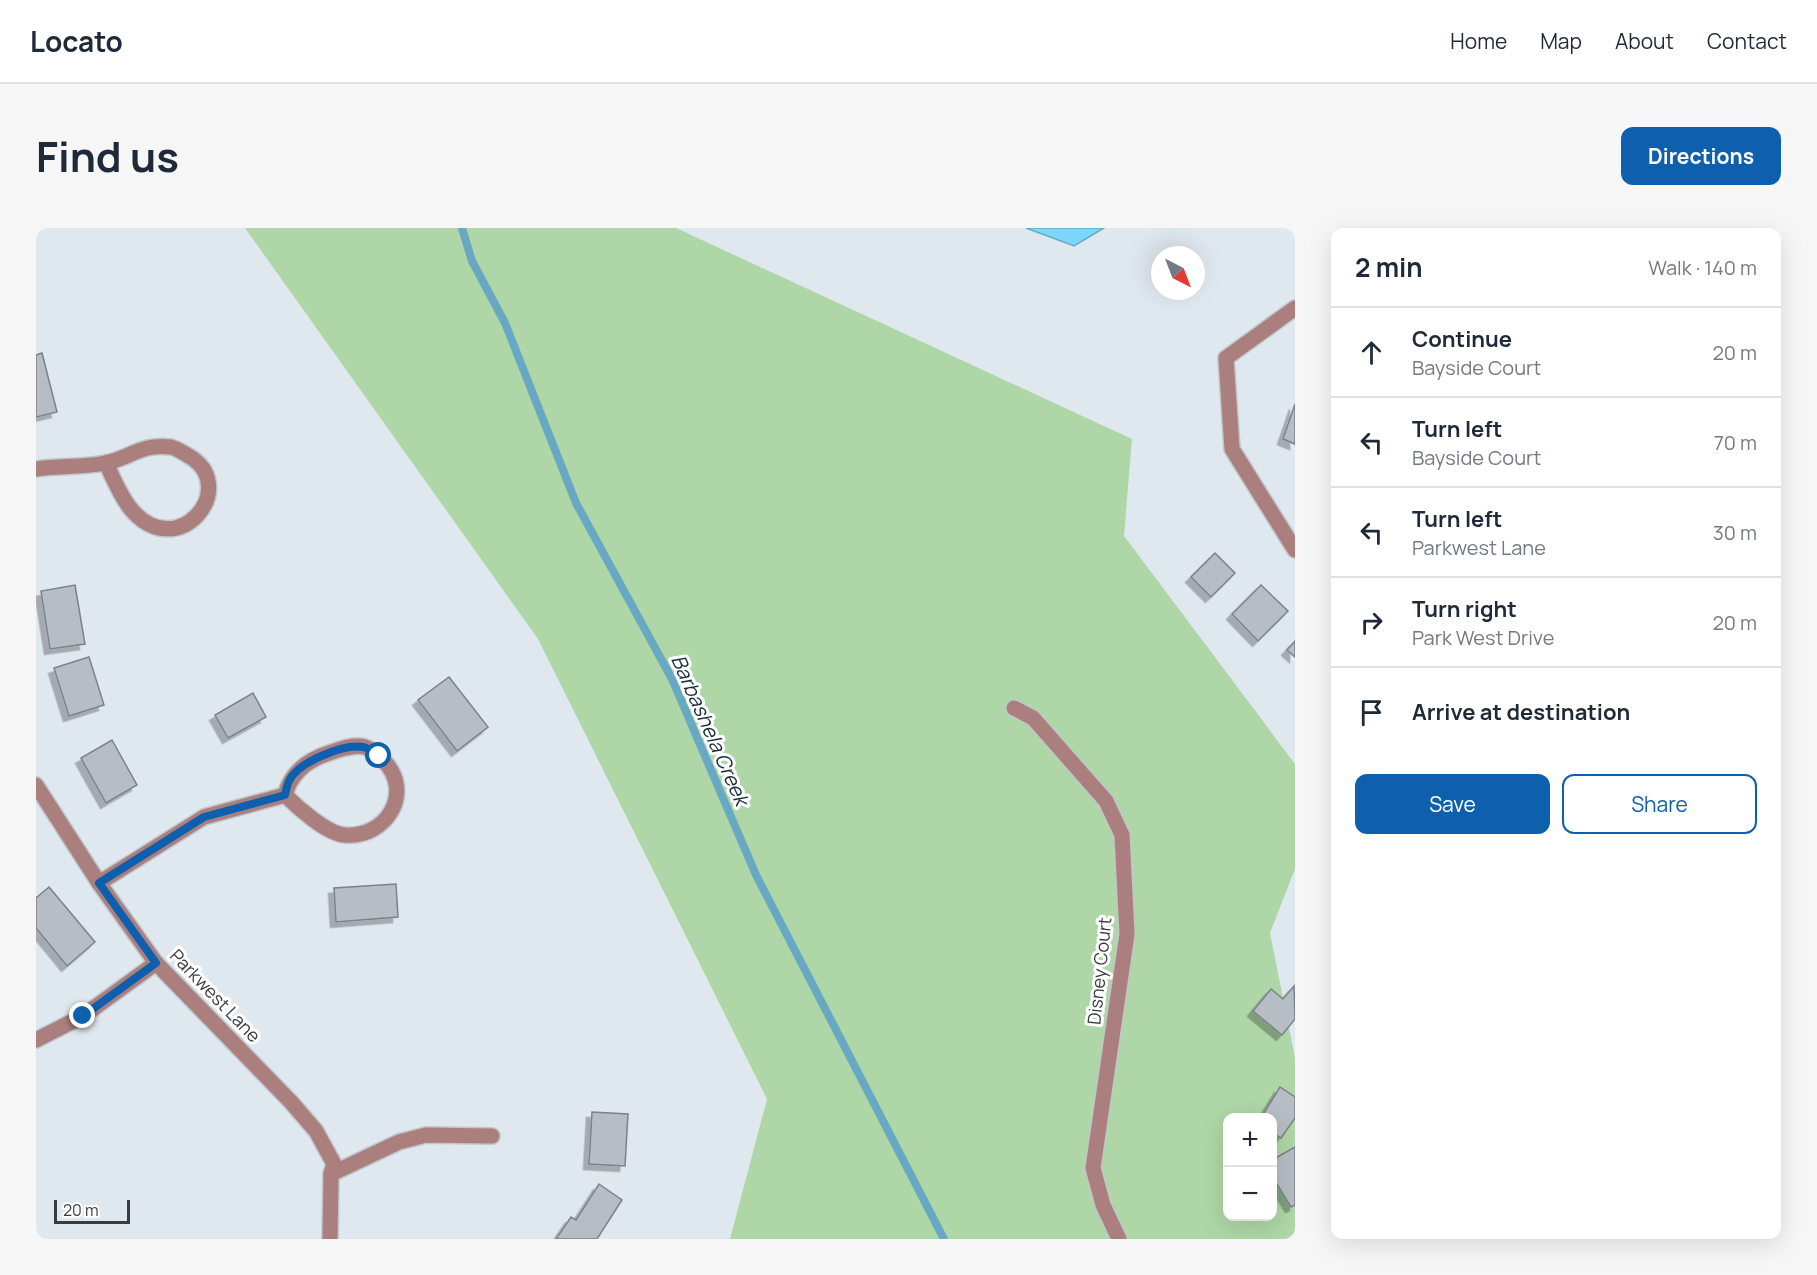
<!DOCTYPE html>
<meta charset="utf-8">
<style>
body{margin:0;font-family:Manrope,sans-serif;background:#f6f6f7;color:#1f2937}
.controls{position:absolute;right:18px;bottom:18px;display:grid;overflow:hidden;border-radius:12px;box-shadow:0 6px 24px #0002}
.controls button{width:54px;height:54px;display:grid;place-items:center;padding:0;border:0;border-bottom:2px solid #e0e1e3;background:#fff;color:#1f2937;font:30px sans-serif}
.compass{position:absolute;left:1115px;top:18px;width:54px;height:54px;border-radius:50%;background:#fff;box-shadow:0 6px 24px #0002;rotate:138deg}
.scale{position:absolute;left:18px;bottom:15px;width:76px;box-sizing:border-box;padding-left:6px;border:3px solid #393c3f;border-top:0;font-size:16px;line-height:21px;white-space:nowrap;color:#393c3f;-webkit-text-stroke:4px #fff;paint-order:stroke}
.stop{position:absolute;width:18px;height:18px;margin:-14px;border:4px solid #0e60ae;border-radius:50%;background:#fff}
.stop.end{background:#0e60ae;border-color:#fff;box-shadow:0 2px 6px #0008}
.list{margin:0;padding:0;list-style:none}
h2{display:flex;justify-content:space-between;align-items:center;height:78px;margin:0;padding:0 24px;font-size:26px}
h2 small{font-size:20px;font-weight:400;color:#747a83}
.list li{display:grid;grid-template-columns:39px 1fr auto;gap:18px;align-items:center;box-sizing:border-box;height:90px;padding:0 24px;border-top:2px solid #e0e1e3}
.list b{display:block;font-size:22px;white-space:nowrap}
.list p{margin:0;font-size:20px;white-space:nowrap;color:#747a83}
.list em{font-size:20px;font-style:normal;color:#747a83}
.actions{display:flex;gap:12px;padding:18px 24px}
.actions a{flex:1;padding:14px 0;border:2px solid #0e60ae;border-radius:12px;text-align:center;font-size:21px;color:#0e60ae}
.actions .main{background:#0e60ae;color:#fff}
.icon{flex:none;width:33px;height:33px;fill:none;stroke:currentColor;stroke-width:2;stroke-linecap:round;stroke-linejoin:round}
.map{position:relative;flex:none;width:1259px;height:1011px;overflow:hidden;border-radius:12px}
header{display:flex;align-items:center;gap:36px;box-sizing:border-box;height:84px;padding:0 30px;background:#fff;border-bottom:2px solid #e0e1e3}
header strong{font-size:28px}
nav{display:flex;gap:33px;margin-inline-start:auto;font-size:21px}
.intro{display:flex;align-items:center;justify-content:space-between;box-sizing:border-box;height:144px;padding:0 36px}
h1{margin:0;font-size:42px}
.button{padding:15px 27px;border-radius:12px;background:#0e60ae;color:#fff;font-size:21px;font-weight:700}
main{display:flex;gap:36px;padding:0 36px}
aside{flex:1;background:#fff;border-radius:12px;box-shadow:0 6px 24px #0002}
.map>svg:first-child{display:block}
</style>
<header>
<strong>Locato</strong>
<nav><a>Home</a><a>Map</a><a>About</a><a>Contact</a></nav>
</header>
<div class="intro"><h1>Find us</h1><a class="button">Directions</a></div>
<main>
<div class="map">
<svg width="1259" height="1011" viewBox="0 0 1259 1011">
<defs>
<filter id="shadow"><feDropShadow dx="-5.5" dy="5.5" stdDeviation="0" flood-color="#0004"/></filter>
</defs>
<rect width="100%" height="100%" fill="#e0e8ef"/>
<path fill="#aed6a6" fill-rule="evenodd" d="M209,0H640L1096,211L1088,308L1259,536V641L1234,705L1259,830V1011H694L731,871L502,411ZM1192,890H1236V988H1192Z"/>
<polygon fill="#7cd6fc" stroke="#68a8c3" stroke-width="1.5" points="990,0 1068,0 1038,18"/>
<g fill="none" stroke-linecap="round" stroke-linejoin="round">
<polyline stroke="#68a8c3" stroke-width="8" points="426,0 436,33 469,95 540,275 636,451 720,647 908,1011"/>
</g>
<g fill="#b6bdc4" stroke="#7b8289" stroke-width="1.5" filter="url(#shadow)">
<polygon points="6,125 21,184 0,189 0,127"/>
<polygon points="1259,176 1259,216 1247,211"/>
<polygon points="1179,325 1199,345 1175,369 1155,349"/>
<polygon points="39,357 49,416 14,421 5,363"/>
<polygon points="1225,357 1252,383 1222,413 1196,386"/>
<polygon points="1259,413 1259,429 1251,422"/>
<polygon points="53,429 68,477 33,488 18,440"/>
<polygon points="413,449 452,499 421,523 382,472"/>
<polygon points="217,465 230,489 192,510 179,487"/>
<polygon points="76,512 101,557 70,575 45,530"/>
<polygon points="360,656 362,689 300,694 298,660"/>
<polygon points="13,659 59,714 31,738 0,700 0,670"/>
<polygon points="1258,758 1259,791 1246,807 1217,783 1235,761 1247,771"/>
<polygon points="1244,859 1259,869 1259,890 1245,910 1236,905 1236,890 1225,890"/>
<polygon points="556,884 592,886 589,938 553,936"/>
<polygon points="1259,919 1259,977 1255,979 1236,948 1236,932"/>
<polygon points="563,956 586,972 561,1011 520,1011 535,989 540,992"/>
</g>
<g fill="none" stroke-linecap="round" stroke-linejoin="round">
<defs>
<g id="minor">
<polyline points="1259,80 1190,130 1196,221 1259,322"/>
<path d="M0,241C23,237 46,240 69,235C93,231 105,215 135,219C140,220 146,224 151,227C207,257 142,339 94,280C84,267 77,250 70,235"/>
<polyline points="978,480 997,490 1070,573 1086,607 1091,706 1057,940 1067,977 1083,1011"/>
<polyline points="0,557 63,655 120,735 255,874 280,903 298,936 295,946 294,1011"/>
<path d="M63,655L168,589L249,567C261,579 291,606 309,607C351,610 378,564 348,533C343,528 336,521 329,519C318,516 304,521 293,525C271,532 255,545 249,567"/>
<polyline points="0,812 47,788 120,735"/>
<polyline points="295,946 363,914 390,907 456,908"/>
</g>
</defs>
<use href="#minor" stroke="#bfc6cc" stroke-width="18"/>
<use href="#minor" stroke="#ac7f7f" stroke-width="15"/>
</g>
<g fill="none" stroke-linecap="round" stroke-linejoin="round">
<path stroke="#0e60ae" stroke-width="8" d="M47,788L120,735L63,655L168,589L249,567C250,562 251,557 253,553C262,534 307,516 327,519C333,520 338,525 343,528"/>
</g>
<g text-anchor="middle" stroke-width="6" stroke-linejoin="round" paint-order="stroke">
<g font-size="18" fill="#393c3f" stroke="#fff">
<text transform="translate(1064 743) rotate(-84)" y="6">Disney Court</text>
<text transform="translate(179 768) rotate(46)" y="6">Parkwest Lane</text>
</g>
<g font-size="20" font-style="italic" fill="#192e37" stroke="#fff">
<text transform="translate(674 502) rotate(66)" y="7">Barbashela Creek</text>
</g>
</g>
</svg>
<div class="controls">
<button>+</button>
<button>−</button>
</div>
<svg class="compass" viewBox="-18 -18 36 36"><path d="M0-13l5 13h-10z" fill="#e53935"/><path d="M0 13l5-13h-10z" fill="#747a83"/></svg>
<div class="scale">20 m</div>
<div class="stop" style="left:343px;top:528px"></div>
<div class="stop end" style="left:47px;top:788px"></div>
</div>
<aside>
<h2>2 min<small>Walk · 140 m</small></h2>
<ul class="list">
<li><svg class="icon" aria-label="ahead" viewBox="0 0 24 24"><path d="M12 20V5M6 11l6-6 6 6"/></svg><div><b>Continue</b><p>Bayside Court</p></div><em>20 m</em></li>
<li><svg class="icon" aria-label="left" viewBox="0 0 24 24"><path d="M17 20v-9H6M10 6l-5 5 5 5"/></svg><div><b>Turn left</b><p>Bayside Court</p></div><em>70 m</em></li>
<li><svg class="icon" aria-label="left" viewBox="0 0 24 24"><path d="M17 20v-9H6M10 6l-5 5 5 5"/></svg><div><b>Turn left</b><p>Parkwest Lane</p></div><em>30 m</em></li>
<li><svg class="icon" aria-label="right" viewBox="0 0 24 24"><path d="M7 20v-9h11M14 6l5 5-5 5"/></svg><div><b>Turn right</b><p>Park West Drive</p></div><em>20 m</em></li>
<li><svg class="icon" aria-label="arrive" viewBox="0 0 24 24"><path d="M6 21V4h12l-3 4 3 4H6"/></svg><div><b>Arrive at destination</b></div></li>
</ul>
<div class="actions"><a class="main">Save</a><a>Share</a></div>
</aside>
</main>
